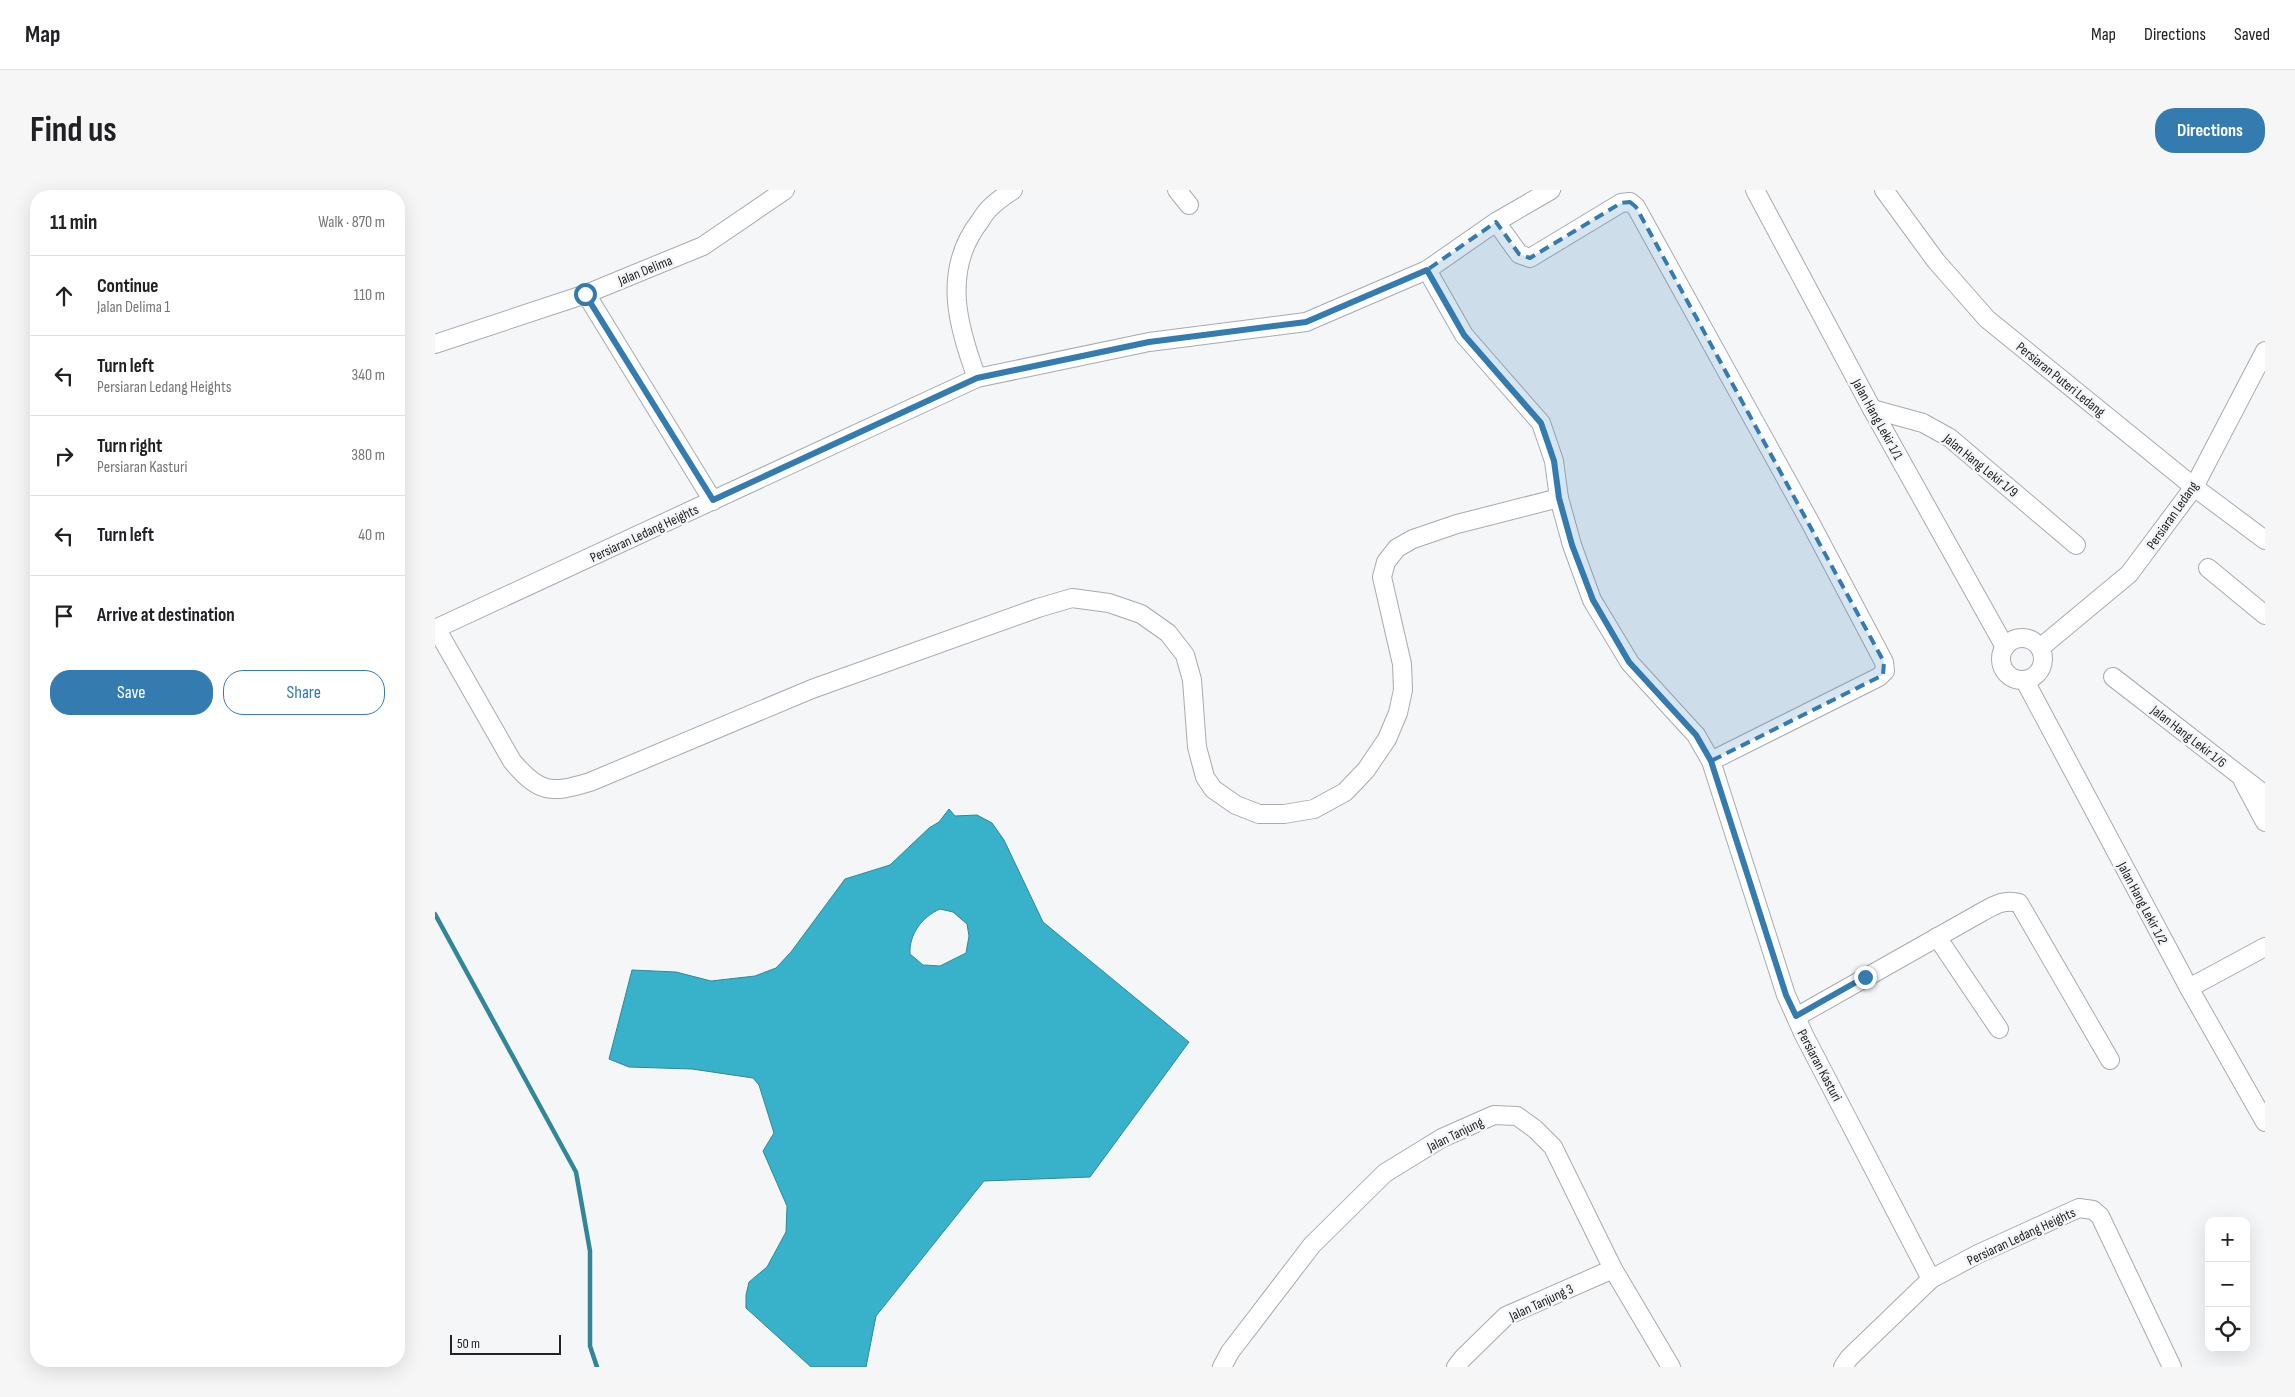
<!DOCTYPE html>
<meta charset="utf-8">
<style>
body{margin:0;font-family:"Sofia Sans Condensed",sans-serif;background:#f6f6f6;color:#202124}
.controls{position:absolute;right:15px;bottom:15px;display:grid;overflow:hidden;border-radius:10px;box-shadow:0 5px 20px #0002}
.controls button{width:45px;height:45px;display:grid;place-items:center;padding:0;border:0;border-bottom:1px solid #e0e0e0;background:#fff;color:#202124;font:25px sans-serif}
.scale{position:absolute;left:15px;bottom:12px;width:111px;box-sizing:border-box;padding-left:5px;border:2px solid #222324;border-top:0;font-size:14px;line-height:18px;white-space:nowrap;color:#222324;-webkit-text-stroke:4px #f4f6f8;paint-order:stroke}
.stop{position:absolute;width:15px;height:15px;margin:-11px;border:4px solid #347baf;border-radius:50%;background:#fff}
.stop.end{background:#347baf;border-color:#fff;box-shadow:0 1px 5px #0008}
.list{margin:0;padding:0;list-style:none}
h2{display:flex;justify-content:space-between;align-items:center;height:65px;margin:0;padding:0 20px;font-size:21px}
h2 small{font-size:16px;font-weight:400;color:#757577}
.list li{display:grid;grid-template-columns:32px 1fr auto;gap:15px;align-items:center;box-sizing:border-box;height:80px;padding:0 20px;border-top:1px solid #e0e0e0}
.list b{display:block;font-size:19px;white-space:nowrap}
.list p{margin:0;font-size:16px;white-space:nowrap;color:#757577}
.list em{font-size:16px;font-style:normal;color:#757577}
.actions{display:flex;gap:10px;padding:15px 20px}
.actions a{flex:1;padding:11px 0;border:1px solid #347baf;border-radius:20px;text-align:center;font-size:18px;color:#347baf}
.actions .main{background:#347baf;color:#fff}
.icon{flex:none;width:28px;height:28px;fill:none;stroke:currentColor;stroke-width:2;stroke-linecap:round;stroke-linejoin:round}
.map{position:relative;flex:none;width:1830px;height:1177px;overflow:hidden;border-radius:20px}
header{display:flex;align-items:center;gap:30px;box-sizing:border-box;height:70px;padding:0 25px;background:#fff;border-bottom:1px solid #e0e0e0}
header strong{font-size:24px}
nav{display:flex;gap:28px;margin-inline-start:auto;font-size:18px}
.intro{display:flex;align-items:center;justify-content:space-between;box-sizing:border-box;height:120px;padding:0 30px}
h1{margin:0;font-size:35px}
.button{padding:12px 22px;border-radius:20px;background:#347baf;color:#fff;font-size:18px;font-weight:700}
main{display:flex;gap:30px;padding:0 30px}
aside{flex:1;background:#fff;border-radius:20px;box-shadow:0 5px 20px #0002}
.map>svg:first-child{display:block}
</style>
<header>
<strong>Map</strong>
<nav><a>Map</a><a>Directions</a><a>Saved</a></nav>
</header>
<div class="intro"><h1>Find us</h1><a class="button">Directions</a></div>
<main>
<aside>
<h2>11 min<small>Walk · 870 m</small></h2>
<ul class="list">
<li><svg class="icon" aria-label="ahead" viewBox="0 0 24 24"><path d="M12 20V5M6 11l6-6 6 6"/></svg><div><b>Continue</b><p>Jalan Delima 1</p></div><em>110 m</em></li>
<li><svg class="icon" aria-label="left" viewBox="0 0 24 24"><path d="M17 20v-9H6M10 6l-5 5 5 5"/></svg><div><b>Turn left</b><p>Persiaran Ledang Heights</p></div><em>340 m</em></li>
<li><svg class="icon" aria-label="right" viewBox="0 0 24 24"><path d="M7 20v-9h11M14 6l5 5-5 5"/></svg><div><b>Turn right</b><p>Persiaran Kasturi</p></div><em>380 m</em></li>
<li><svg class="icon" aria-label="left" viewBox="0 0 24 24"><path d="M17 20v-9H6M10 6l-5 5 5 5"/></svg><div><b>Turn left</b></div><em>40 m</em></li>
<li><svg class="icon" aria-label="arrive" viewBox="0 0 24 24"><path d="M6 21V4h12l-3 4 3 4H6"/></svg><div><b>Arrive at destination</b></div></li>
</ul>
<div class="actions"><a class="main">Save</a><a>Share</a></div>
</aside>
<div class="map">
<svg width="1830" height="1177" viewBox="0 0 1830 1177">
<rect width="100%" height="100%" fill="#f4f6f8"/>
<path fill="#37b2ca" stroke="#318798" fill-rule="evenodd" d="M514,619L520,626L542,625L557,633L569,650L608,732L754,852L655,987L549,991L441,1126L431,1177H376L311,1118V1105L314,1092L332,1077L351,1042L352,1016L328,961L339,943L324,895L318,888L257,879L194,877L174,869L197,780L241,782L276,791L320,786L341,778L356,762L410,689L455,675L494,638L504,632ZM505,719L518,722L532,734L534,746L531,763L505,776L488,775L475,764C474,744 487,727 505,719Z"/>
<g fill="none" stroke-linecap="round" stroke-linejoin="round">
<polyline stroke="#318798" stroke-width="4.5" points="0,724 141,982 155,1061 155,1156 162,1177"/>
<defs>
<g id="minor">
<polyline points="742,0 754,15"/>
<polyline points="1320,0 1437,219 1570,457"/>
<polyline points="1449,0 1501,71 1552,129 1759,297 1830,350"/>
<polyline points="1061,32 1084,64 1095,68 1186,13 1195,12 1201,17 1375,332 1449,472 1450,481 1444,487 1276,571"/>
<polyline points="992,80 1029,145 1106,233 1119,271 1124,308 1137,355 1157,410 1195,473 1261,545 1276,571 1351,805 1369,845 1496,1089"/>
<polyline points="151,104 278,311"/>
<polyline points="0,154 151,104 268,56 350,0"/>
<path d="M542,188C522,135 507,80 545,31C548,26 552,20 557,16C563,10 571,5 578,0"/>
<polyline points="1437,219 1488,233 1515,248 1641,355"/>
<polyline points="1773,378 1830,425"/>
<path d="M1,438L77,571C104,603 115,604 155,592L377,499L603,418L637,408L674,413L706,424L733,443L750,465L757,490L762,557L770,587L778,599L801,615L824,624H849L879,619L910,602L931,580L952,549L963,523L968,500L967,474L947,387L951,372L962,358L978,349L1022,334L1124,308"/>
<polyline points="0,439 542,188 714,152 871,132 992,80 1061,32 1116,0"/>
<circle cx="1587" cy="469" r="21"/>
<polyline points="1605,458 1694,384 1759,297 1830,161"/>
<polyline points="1678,487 1830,605"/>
<polyline points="1590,491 1754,798 1830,932"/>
<polyline points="1808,591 1830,632"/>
<polyline points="1502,747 1564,839"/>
<polyline points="1754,798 1830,757"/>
<path d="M1361,827L1547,722C1560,715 1569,709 1584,713L1675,870"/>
<polyline points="787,1177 795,1162 877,1055 950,983 1007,948 1059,925 1082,926 1100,939 1118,957 1178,1079 1236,1177"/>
<polyline points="1021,1177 1028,1168 1071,1126 1178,1079"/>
<polyline points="1408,1177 1414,1168 1496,1089 1543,1064 1644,1018 1658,1020 1665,1026 1737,1177"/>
</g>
</defs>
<use href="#minor" stroke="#a9aaad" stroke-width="20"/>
<use href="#minor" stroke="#fff" stroke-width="18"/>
</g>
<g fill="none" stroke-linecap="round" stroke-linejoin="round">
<polyline stroke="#347baf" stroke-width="6" points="150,104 278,310 542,188 714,152 871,132 992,80 1029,145 1106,233 1119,271 1124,308 1137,355 1158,410 1194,472 1261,545 1276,571 1351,805 1361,826 1430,787"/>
</g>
<path fill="#347baf" fill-opacity="0.2" stroke="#347baf" stroke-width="4" stroke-dasharray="10 6" stroke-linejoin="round" d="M1195,12L1201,17L1449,472L1448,485L1276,571L1261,545L1195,473L1157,410L1137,355L1124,308L1119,271L1106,233L1029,145L992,80L1061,32L1084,64L1095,68L1186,13Z"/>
<g text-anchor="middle" stroke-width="5" stroke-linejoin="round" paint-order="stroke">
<g font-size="14" fill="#222324" stroke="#f4f6f8">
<text transform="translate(210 80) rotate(-22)" y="5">Jalan Delima</text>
<text transform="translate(1626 189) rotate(39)" y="5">Persiaran Puteri Ledang</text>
<text transform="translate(1443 229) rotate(61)" y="5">Jalan Hang Lekir 1/1</text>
<text transform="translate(1546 275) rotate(39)" y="5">Jalan Hang Lekir 1/9</text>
<text transform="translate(1737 325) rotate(-55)" y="5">Persiaran Ledang</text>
<text transform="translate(209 343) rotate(-25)" y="5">Persiaran Ledang Heights</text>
<text transform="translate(1754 546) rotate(38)" y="5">Jalan Hang Lekir 1/6</text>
<text transform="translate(1708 713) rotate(62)" y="5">Jalan Hang Lekir 1/2</text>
<text transform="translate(1385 875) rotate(62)" y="5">Persiaran Kasturi</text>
<text transform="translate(1020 944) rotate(-26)" y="5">Jalan Tanjung</text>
<text transform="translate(1586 1046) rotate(-25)" y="5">Persiaran Ledang Heights</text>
<text transform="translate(1106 1112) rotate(-25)" y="5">Jalan Tanjung 3</text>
</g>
</g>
</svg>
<div class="controls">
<button>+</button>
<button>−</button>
<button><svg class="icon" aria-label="locate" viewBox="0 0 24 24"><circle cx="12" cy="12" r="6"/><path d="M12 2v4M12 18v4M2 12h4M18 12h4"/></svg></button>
</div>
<div class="scale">50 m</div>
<div class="stop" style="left:150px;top:104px"></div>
<div class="stop end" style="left:1430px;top:787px"></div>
</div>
</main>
